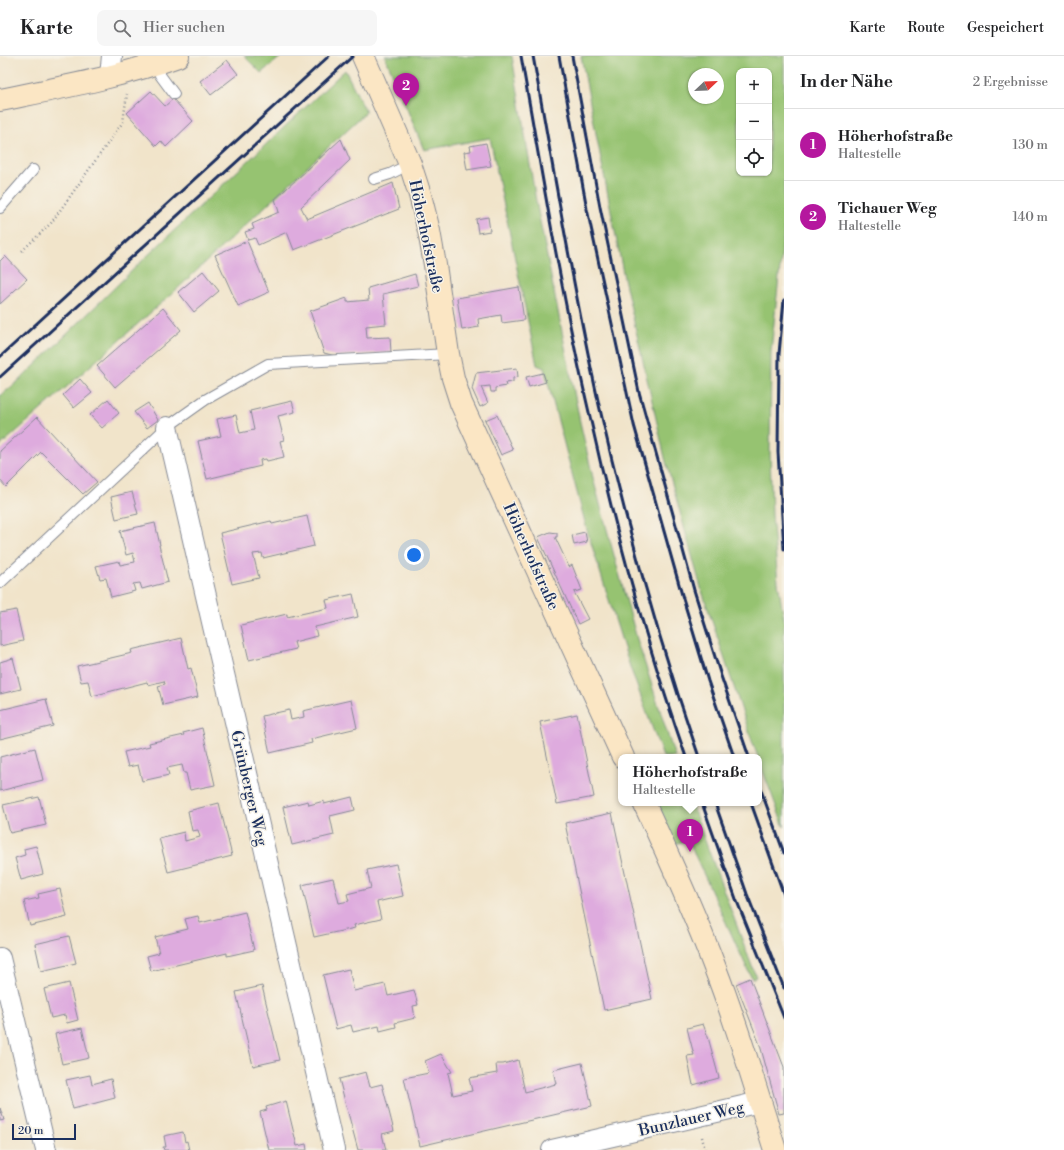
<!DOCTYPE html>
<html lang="de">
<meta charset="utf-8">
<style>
body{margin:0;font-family:"Libre Bodoni",serif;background:#f6f6f6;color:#202124}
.controls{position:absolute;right:12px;top:12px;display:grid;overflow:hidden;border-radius:8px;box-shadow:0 1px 3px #0004}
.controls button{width:36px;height:36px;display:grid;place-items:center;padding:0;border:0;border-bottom:1px solid #e0e0e0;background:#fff;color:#202124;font:20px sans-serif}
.compass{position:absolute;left:688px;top:12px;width:36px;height:36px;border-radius:50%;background:#fff;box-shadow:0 1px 3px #0004;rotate:67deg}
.scale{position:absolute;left:12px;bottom:10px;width:64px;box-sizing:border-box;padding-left:4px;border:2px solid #1b2f5e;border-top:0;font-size:11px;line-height:14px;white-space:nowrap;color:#1b2f5e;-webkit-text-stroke:3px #f7f3e8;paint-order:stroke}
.you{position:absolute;left:414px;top:499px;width:14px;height:14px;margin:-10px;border:3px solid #fff;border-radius:50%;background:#1a73e8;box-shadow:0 0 0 6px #1a73e833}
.badge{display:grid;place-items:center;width:26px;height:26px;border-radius:50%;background:#b5179e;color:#fff;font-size:13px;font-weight:700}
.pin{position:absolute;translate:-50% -33px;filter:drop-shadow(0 1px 2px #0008)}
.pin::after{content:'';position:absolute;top:21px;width:14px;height:12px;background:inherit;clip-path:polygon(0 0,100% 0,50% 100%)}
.popup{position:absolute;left:618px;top:698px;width:144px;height:52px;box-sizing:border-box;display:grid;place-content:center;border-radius:8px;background:#fff;filter:drop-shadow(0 1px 3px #0005);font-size:13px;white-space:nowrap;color:#757577}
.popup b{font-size:15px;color:#202124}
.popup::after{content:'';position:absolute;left:50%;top:100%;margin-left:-8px;border:8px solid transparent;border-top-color:#fff}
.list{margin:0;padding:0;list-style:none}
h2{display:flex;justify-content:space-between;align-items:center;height:52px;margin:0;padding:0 16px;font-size:17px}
h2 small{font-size:13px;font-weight:400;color:#757577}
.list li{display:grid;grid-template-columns:26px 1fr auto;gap:12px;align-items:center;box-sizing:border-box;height:72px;padding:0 16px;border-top:1px solid #e0e0e0}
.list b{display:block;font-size:15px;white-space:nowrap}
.list p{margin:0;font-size:13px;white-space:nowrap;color:#757577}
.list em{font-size:13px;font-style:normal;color:#757577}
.icon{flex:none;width:22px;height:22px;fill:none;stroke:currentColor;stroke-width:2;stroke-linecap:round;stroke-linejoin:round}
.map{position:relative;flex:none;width:784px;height:1094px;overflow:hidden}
header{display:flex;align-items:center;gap:24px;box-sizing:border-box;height:56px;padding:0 20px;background:#fff;border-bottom:1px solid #e0e0e0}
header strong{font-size:19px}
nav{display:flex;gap:22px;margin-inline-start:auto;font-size:14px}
.search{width:280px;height:36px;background:#f6f6f6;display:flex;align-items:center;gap:10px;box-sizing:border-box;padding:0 14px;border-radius:8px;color:#757577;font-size:15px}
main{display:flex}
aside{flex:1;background:#fff}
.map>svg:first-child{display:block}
</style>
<header>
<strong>Karte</strong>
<div class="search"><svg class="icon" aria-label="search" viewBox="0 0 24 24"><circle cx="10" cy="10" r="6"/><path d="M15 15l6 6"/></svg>Hier suchen</div>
<nav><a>Karte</a><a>Route</a><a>Gespeichert</a></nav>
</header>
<main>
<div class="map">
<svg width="784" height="1094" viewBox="0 0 784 1094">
<rect width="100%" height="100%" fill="#f7f3e8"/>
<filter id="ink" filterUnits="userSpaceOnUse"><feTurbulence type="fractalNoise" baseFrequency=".025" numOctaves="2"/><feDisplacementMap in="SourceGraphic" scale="8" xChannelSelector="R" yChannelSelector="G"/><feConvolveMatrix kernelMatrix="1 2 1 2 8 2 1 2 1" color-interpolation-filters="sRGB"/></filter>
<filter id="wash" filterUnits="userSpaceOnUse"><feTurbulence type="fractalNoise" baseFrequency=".012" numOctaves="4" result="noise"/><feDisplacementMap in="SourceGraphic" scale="16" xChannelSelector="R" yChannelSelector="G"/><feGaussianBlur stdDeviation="0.9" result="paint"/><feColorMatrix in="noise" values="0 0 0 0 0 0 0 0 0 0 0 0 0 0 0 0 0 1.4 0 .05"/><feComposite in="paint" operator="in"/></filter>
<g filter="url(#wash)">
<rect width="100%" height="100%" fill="#f1e4ca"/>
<g fill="#96c371" stroke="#587968" fill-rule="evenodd">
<polygon points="244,0 282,0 261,17"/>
<polygon points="385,0 512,0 536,145 580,366 594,426 637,583 675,701 663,701 630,611 587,474 544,312 537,309 490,82 424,94"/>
<path d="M581,0H784V175L771,295L770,396L772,459L778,526L784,564V771L759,705V701H758L753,688L701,532L665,402L624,222ZM739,15H769V117H739ZM694,18H718V42H694Z"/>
<polygon points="345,14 366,56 175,235 0,390 0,340 22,322 146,201"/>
<polygon points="655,747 691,747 756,921 752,923 688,784 674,788"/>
</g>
<g id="blocks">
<g fill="#deabde">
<polygon points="227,4 238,18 211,39 200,25"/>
<polygon points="151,35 165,50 173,43 193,65 166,91 161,85 156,90 127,57"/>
<polygon points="341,83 350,104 301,151 307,163 393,127 399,153 294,194 287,176 258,189 255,182 248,184 245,176 254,173 252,168 279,156 275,143"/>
<polygon points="486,87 491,110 467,114 464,96 471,95 470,90"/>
<polygon points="488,161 490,175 478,177 476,163"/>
<polygon points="247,185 269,236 238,250 215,199"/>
<polygon points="5,200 27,223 0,248 0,205"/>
<polygon points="203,215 219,235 194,256 178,236"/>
<polygon points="415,218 418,230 383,238 386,268 366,270 367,282 390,281 391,296 336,300 324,297 310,255 347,242 347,246 369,244 368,232"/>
<polygon points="519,231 524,264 502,267 501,259 478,263 479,271 462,274 457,242"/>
<polygon points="163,252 181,274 115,331 97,310"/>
<polygon points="517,312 518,321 513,322 513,326 505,327 506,330 495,332 495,336 491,336 490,330 481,331 488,347 480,351 472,333 476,317"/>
<polygon points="543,317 546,326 529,331 526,321"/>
<polygon points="80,323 92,337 74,352 63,339"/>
<polygon points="108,343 119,357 102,372 90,359"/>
<polygon points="292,345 295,356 278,360 284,384 280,385 284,401 267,405 266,403 260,404 261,410 207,423 198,385 221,380 217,363 236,359 240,377 254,374 250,355"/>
<polygon points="148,347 158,364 147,372 134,356"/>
<polygon points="497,359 513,394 501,399 485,364"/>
<polygon points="37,361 97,426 83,438 41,396 6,431 0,424 0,395"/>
<polygon points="132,436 138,458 116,463 111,441"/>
<polygon points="307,460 314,490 263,502 262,497 253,498 259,522 232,528 220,477 271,465 272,468"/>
<polygon points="155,467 160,489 159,489 168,526 142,533 140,527 133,528 135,535 111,541 106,522 100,523 96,510 119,505 120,509 135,506 133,497 126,499 120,475"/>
<polygon points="550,476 557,477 557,481 555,481 569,511 572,509 582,534 574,536 588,563 578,568 538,481"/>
<polygon points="585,476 587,486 574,489 572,479"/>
<polygon points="353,538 358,561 315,571 317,580 294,586 296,593 249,604 241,569 287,558 287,561 328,552 326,544"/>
<polygon points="16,554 23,585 0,590 0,557"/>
<polygon points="181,582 188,613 191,612 198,641 163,649 158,630 165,628 164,625 148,629 147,626 92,640 88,625 81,626 77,610 132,597 131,594"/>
<polygon points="13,602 21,633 0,638 0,606"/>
<polygon points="46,643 53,670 0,683 0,654"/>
<polygon points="351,644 357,672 311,683 312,687 270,697 262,660 289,654 291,664 304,661 303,655"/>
<polygon points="577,658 594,741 557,748 540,666"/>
<polygon points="202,672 215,729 190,734 186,717 184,717 182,709 167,712 169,719 142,725 138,709 128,711 124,696 150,690 149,687 184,679 183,677"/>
<polygon points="35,692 43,724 0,735 0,701"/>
<polygon points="39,741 46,769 10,777 3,749"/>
<polygon points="352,741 355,754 330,760 334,779 292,789 283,751 308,745 309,749 324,745 324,748"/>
<polygon points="219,747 232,800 168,816 159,782 184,776 185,785 200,781 198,774 192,775 188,755"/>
<polygon points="612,757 652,943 604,954 565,767"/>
<polygon points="36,790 43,818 21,824 15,802 25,799 24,793"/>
<polygon points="396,808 403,840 377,846 381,863 354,869 355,872 314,881 302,829 333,822 339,847 349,845 347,838 371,832 367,814"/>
<polygon points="60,833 67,861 30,870 24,845 39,842 38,838"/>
<polygon points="245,856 254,894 227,900 227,897 151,915 147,900 159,897 155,881 188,873 185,863 198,860 200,867"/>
<polygon points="69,880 76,907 41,915 35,888"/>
<polygon points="349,913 354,935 385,928 388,940 414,934 418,949 413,950 415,962 395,967 396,971 380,975 379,970 353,976 351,969 336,973 323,919"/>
<polygon points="750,922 784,1011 784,1057 779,1058 760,989 736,928"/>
<polygon points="69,927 78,964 67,967 65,959 51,962 44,933"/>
<polygon points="262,930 280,1004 253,1010 236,936"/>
<polygon points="703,968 708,981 719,1022 693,1029 687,1000 694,999 687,972"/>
<polygon points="82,972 89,1002 62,1008 55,978"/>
<polygon points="441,998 452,1016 448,1017 453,1039 472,1035 469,1022 497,1017 496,1008 503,1008 518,1004 525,1036 556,1028 553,1014 582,1007 592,1050 420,1090 404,1022 429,1017 425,1005"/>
<polygon points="366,1016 370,1031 382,1028 394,1075 382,1078 386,1094 358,1094 339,1023"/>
<polygon points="90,1019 92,1028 111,1023 115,1042 73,1053 66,1024"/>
<polygon points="286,1045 297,1090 306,1088 307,1094 269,1094 260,1056 267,1054 266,1051"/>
<polygon points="0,1052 4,1064 0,1065"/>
<polygon points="183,1076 185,1086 187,1085 189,1094 164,1094 163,1091 166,1091 164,1080"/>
</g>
</g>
</g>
<g filter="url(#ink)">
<use href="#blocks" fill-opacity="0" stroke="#868a94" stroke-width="1"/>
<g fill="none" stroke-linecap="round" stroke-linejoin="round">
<defs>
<g id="lane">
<polyline points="160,7 160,19 174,38"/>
<polyline points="374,123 390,118 410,108"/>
<polyline points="0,152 33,114"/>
<polyline points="0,527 167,371 205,344 268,308 448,298"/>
</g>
<g id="street">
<polyline points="110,20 112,0"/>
<polyline points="167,371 334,1094"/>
<polyline points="0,902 46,1094"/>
<polyline points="552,1094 760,1046"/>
</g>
<g id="secondary">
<polyline points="363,0 410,108 420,139 429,175 435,209 448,298 453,322 461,347 623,701"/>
<path d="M0,44C59,32 121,21 178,0"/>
<path d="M644,747C669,801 694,856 715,912C738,971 756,1033 775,1094"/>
</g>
</defs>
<use href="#lane" stroke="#868a94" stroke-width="12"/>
<use href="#street" stroke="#868a94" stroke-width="22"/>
<use href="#secondary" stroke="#868a94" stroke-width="24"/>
<g stroke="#868a94" stroke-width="2.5" stroke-dasharray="1 3" stroke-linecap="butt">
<polyline points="22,195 51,167 123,66 127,38"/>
<polyline points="702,1081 705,1094"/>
</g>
<use href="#lane" stroke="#fff" stroke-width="10"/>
<use href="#street" stroke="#fff" stroke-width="20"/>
<use href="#secondary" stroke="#fbe6c4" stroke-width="22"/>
<g stroke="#1b2f5e" stroke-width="3">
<path d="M521,0C542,118 561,236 588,352C614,470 646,587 686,701"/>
<path d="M533,0C554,116 573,233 599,349C626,468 659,586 699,701"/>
<polyline points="559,0 587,153 634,369 682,539 708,625 734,701"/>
<polyline points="572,0 600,151 639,336 694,534 721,620 749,701"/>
<polyline points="784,244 779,298 778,396 784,493"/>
<polyline points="0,301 329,0"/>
<polyline points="0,321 353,0"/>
<polyline points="759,729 784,797"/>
<polyline points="702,747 736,843 784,962"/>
<polyline points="715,747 747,838 784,932"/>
<polyline points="751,747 784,839"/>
</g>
</g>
</g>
<g text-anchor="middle" stroke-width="3" stroke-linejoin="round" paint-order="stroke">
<g font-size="16" fill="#1b2f5e" stroke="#f7f3e8">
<text transform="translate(427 180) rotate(78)" y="6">Höherhofstraße</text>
<text transform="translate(532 500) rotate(66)" y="6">Höherhofstraße</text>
<text transform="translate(250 732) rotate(77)" y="6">Grünberger Weg</text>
<text transform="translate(691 1062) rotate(-13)" y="6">Bunzlauer Weg</text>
</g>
</g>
</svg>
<div class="controls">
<button>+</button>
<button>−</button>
<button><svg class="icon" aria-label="locate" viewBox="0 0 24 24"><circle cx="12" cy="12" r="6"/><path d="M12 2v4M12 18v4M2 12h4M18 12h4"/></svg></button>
</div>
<svg class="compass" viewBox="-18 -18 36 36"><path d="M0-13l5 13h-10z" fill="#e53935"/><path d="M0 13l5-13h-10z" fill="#757577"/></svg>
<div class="scale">20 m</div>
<div class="you"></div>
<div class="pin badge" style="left:690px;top:796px">1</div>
<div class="popup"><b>Höherhofstraße</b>Haltestelle</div>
<div class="pin badge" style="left:406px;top:50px">2</div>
</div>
<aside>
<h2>In der Nähe<small>2 Ergebnisse</small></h2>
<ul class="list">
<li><span class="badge">1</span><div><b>Höherhofstraße</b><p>Haltestelle</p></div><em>130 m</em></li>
<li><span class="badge">2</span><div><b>Tichauer Weg</b><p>Haltestelle</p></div><em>140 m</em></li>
</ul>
</aside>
</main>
